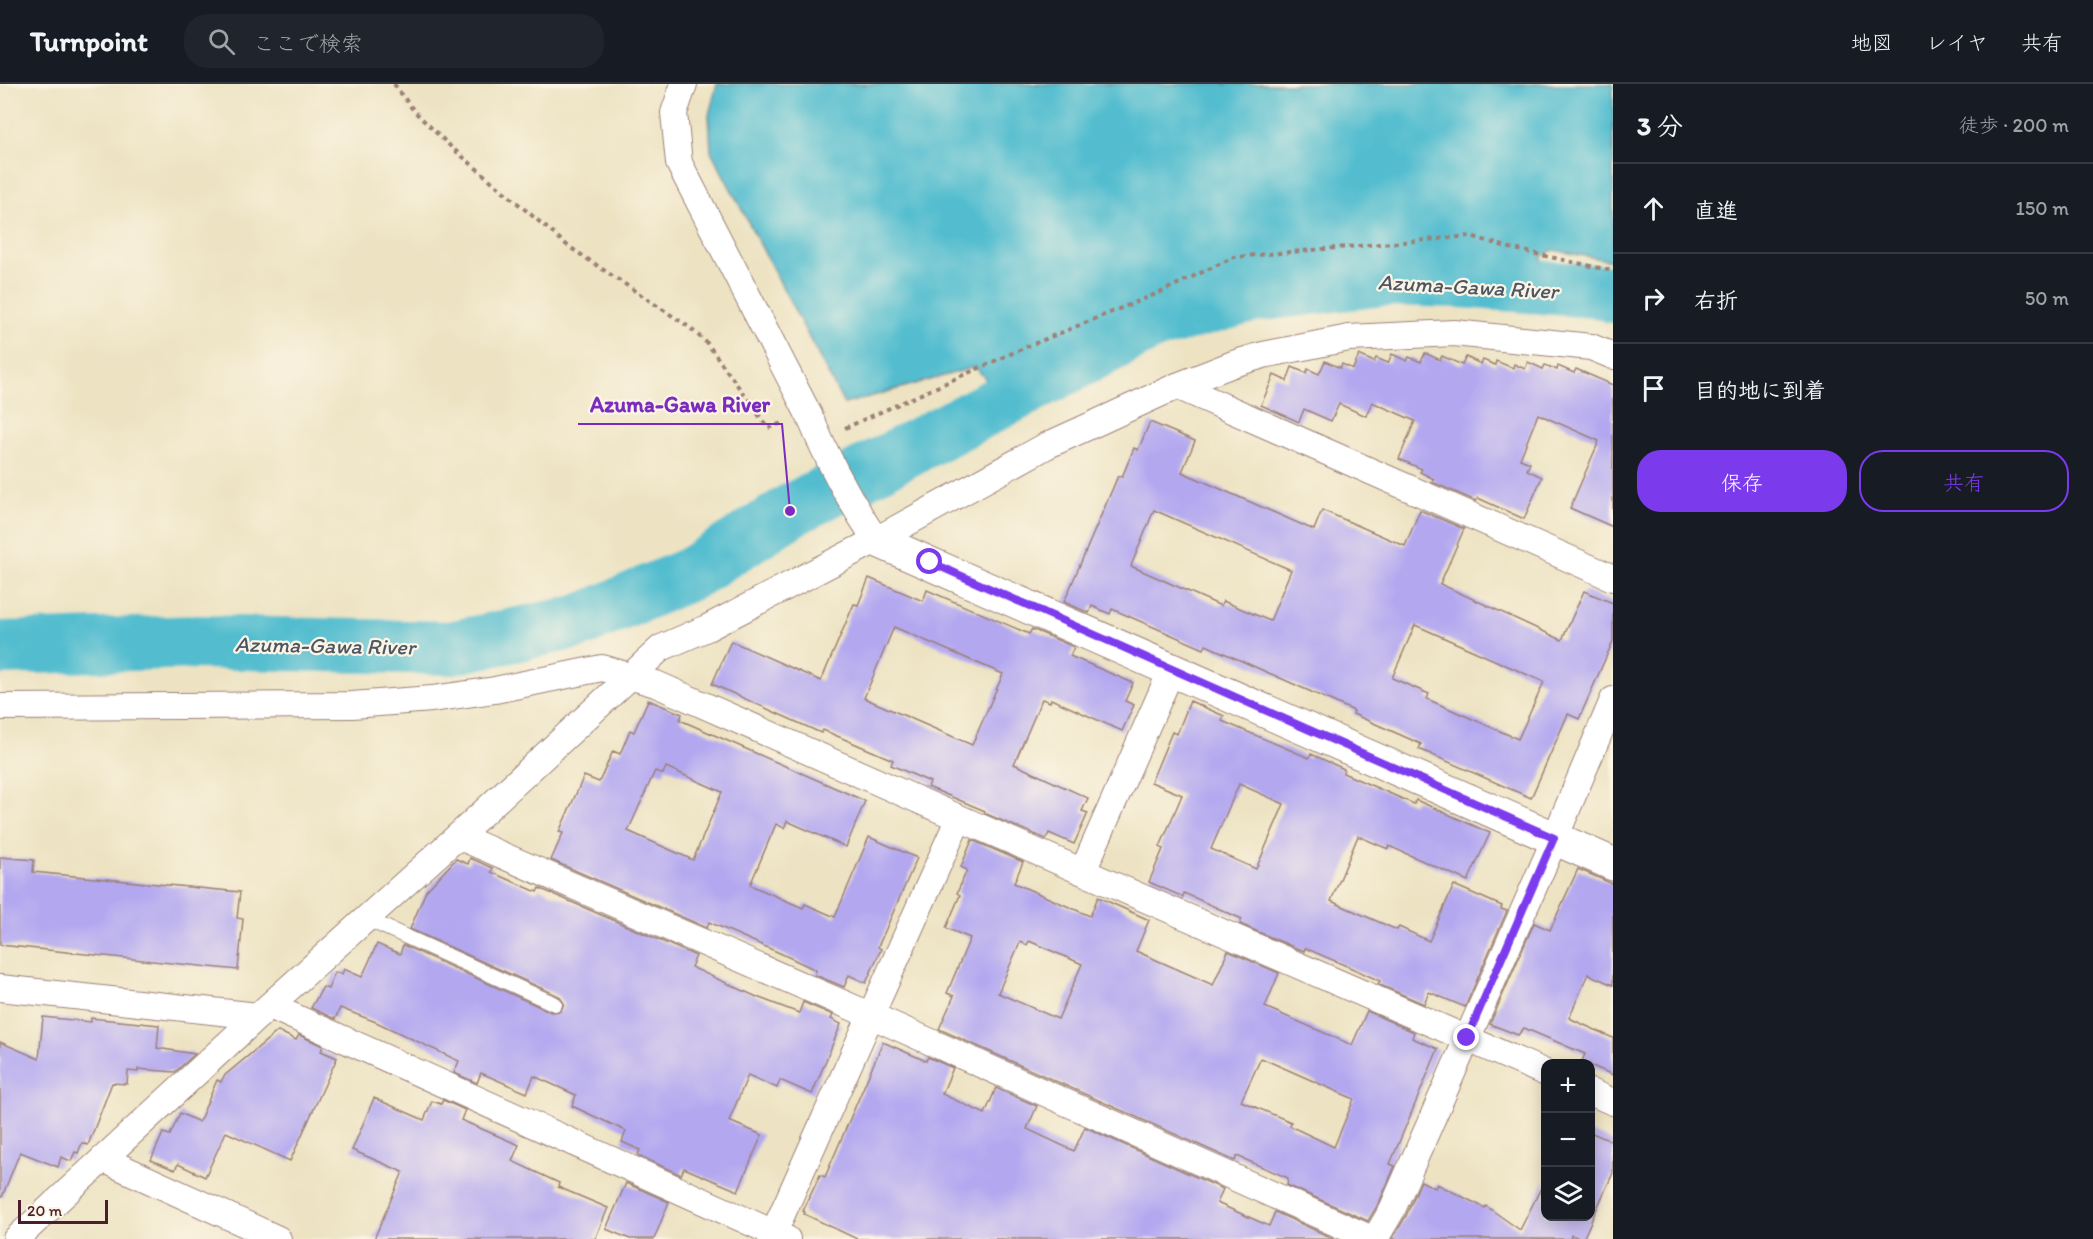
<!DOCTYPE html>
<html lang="ja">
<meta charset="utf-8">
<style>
body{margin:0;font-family:Itim,"Klee One",sans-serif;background:#20242c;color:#f1f3f6}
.controls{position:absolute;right:18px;bottom:18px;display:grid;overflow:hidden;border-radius:12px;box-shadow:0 3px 15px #0003}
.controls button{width:54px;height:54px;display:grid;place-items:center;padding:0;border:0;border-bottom:2px solid #363941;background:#171b24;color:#f1f3f6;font:30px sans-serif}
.scale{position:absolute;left:18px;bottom:15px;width:90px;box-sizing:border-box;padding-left:6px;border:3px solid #4a1f2b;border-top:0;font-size:16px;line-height:21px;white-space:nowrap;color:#4a1f2b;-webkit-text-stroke:4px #fcf5e5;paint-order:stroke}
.stop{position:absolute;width:18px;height:18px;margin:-14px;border:4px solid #7c3aed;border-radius:50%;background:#fff}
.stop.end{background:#7c3aed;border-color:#fff;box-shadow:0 2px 6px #0008}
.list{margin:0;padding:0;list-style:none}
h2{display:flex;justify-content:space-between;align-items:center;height:78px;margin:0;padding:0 24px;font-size:26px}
h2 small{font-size:20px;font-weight:400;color:#9ea1a6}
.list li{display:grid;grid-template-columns:39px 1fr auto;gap:18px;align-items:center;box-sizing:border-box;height:90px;padding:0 24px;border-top:2px solid #363941}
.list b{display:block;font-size:22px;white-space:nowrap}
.list em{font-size:20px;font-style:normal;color:#9ea1a6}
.actions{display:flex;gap:12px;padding:18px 24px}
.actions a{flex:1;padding:14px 0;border:2px solid #7c3aed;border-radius:24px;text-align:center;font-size:21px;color:#7c3aed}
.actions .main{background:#7c3aed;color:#fff}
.icon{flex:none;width:33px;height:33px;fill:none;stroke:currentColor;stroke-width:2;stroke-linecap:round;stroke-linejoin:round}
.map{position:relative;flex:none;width:1613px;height:1155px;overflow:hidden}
header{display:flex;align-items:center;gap:36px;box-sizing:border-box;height:84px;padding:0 30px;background:#171b24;border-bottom:2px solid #363941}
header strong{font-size:28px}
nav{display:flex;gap:33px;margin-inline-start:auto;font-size:21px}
.search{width:420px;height:54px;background:#20242c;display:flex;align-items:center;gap:15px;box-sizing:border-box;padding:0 21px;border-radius:24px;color:#9ea1a6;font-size:22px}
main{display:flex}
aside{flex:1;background:#171b24}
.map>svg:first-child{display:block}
</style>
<header>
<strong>Turnpoint</strong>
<div class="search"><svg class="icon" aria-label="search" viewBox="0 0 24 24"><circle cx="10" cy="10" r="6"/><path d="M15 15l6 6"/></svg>ここで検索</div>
<nav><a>地図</a><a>レイヤ</a><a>共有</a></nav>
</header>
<main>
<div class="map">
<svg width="1613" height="1155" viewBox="0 0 1613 1155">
<rect width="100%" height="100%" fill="#fcf5e5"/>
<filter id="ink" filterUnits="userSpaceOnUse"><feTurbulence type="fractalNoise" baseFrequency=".0167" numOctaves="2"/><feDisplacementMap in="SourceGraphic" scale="12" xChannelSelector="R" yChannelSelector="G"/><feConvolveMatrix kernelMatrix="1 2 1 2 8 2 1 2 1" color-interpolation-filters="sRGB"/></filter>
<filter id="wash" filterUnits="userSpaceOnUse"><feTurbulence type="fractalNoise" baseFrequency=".008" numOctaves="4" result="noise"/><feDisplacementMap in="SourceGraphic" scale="24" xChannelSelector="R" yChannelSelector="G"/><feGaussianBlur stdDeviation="1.35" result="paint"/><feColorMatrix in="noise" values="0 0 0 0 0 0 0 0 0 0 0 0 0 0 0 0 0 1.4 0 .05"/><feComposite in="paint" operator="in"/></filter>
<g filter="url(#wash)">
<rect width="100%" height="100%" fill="#ede3c3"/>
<polygon fill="#53bdcf" stroke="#4e6e7d" stroke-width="1.5" points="717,0 1613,0 1613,177 1553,166 1541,173 1550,195 1474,185 1361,182 1273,191 1117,238 994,304 975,283 844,320 711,67 709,31"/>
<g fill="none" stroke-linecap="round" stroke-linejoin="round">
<polyline stroke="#53bdcf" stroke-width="54" points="0,564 199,558 450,564 578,538 692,489 790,427 1151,240 1255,211 1383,195 1460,197 1606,208 1613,212"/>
</g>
<g id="blocks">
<g fill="#b3a8f0" fill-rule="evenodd">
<polygon points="1425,269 1440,276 1442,272 1462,281 1466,273 1481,280 1483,276 1495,281 1496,277 1513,284 1514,280 1525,285 1528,278 1543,285 1545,281 1557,286 1558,282 1574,289 1576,285 1613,301 1613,443 1570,424 1599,357 1538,330 1520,375 1530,379 1527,386 1542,393 1524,435 1478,414 1476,417 1432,398 1434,395 1420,388 1422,385 1399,375 1415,337 1372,318 1366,332 1339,320 1331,337 1304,325 1299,338 1261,321 1274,291 1287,297 1292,283 1306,289 1308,285 1319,290 1325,277 1340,284 1342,280 1353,285 1359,271 1374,278 1376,274 1388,279 1392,270 1407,277 1409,273 1421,278"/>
<path d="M1150,338L1195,357L1182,388L1314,446L1322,426L1405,462L1420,426L1464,445L1440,500L1562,556L1584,507L1613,519V557L1579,635L1568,630L1531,714L1419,665L1421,660L1353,630L1354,627L1206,561L1204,565L1112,525L1110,530L1092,522L1089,529L1064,518L1118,392L1122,393L1134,364L1138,366ZM1154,426L1291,486L1270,537L1223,517L1221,522L1131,482ZM1415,541L1544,598L1518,655L1427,615L1429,610L1392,594Z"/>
<path d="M869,494L923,517L927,506L1029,550L1032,545L1074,563L1070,572L1133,599L1125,617L1134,621L1122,647L1051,615L1050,618L1042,615L1014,680L1088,714L1082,727L1088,729L1074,760L1049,749L1046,755L984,729L985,727L928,703L930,698L891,681L893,676L823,646L821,649L712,600L731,557L821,597L854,520L858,521ZM894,543L1003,590L972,661L864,614Z"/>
<path d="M648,616L682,630L680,636L865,717L846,763L787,737L784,744L776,740L750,801L803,824L805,820L835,833L869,753L917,774L878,863L881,865L866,899L849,891L844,903L815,891L816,886L782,870L709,838L707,844L551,776L563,749L559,748L584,692L599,698L613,667L620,670L630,646L634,648ZM666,683L722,708L693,776L628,747L655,687L663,690Z"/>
<path d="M1190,617L1224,632L1222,637L1309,674L1311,670L1344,685L1343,689L1414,720L1416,716L1490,749L1468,797L1389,762L1388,765L1358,752L1331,817L1397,846L1399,843L1429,857L1454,801L1502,822L1501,825L1507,827L1465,923L1429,908L1424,920L1378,900L1380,897L1356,886L1305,864L1304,867L1291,862L1240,840L1242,835L1184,809L1183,813L1149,798L1163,765L1160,763L1182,711L1151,698L1172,648L1177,650ZM1239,700L1284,720L1256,785L1211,765Z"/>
<path d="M972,756L1023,778L1014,799L1090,832L1098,813L1149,836L1136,867L1213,901L1228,867L1279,889L1265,923L1352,961L1367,927L1414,948L1412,954L1438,965L1390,1080L1395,1082L1379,1119L1368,1137L1287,1101L1288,1094L1237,1072L1235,1077L939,945L954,912L947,909L970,854L946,844L960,811L957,809L967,786L961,783ZM1029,857L1082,880L1058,935L998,909L1020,858L1027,861ZM1261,974L1354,1015L1334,1063L1290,1042L1291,1038L1241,1017Z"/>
<polygon points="0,773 34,776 33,788 240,808 237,834 243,835 238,886 0,861"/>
<polygon points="470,774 493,784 491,788 537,808 539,804 696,872 691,883 757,913 799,929 803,918 833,931 831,935 841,940 812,1010 780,996 777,1004 748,991 729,1037 762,1051 738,1107 684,1084 681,1091 638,1071 640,1066 622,1058 626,1047 572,1022 576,1011 534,992 527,1009 481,989 477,999 454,989 459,977 376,938 340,924 335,935 311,924 323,903 328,905 335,888 342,890 344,885 362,893 377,860 400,870 403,861 551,928 561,927 564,919 559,912 410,845 426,807 456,775 468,780"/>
<polygon points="1578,785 1613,800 1613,901 1588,890 1569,934 1613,954 1613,991 1590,981 1590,980 1582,977 1585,970 1524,944 1518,951 1490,940 1534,839 1550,846"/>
<polygon points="43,933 91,938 91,934 159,941 157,964 195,970 175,988 138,985 138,988 128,987 127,1000 112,999 88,1061 82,1059 78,1069 75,1068 71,1077 61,1073 58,1083 20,1068 2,1113 0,1113 0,958 39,975"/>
<polygon points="278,947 296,956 299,951 323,962 321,967 337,974 290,1077 226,1048 205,1093 178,1080 175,1086 151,1076 163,1049 170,1051 180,1029 199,1038 217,996 221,998 224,992"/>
<polygon points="883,958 926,977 928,973 953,984 942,1010 985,1030 996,1004 1037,1022 1027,1045 1074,1067 1085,1043 1223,1105 1217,1119 1269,1142 1275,1128 1335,1155 857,1155 804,1130 805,1128 803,1127 820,1091 825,1093"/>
<polygon points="374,1014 424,1036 432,1017 441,1020 443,1016 465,1026 461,1036 519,1061 512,1077 559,1099 558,1103 608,1124 595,1155 374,1155 403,1088 352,1066"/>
<polygon points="1590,1048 1613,1058 1613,1089 1583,1155 1571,1151 1570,1155 1392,1155 1406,1132 1421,1097 1435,1104 1437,1100 1485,1124 1486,1122 1520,1146 1545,1096 1545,1132 1590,1132"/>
<polygon points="626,1099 669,1118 654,1155 630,1155 606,1145"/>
</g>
</g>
</g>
<g filter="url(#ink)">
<use href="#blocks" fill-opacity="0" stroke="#9c8177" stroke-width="1.5"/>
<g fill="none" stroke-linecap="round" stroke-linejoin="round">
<defs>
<polyline id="lane" points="367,835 555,920"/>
<g id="street">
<path d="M684,0L674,29L679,79L809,331C827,375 849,416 876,456"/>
<polyline points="1177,302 1613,494"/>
<polyline points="0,623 352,621 432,615 495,606 602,584 656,600 959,734 1546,989"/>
<polyline points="458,752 886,938 1372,1155"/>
<polyline points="1083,787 1172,585"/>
<polyline points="0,904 258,932"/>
<polyline points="270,922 787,1155"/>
<polyline points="1590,1008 1613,1018"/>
<polyline points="103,1075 278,1155"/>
<polyline points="16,1155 258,932 458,752 661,564 707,544 876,456 1046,362 1177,302 1233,280 1263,271 1349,254 1454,249 1591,263 1613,272"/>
<polyline points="771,1155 959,734"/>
<polyline points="1375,1155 1392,1126 1547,773 1613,616"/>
</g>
<polyline id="secondary" points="876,456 1613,780"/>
</defs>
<use href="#lane" stroke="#9c8177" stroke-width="16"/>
<use href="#street" stroke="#9c8177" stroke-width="28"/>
<use href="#secondary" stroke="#9c8177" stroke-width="35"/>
<g stroke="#9c8177" stroke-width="4" stroke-dasharray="4.5 4.5" stroke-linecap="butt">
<polyline points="394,0 414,27 450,62 568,162 689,243 707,259 768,344 782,339"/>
<polyline points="845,344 1026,263 1163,207 1234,173 1471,152 1510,164 1613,187"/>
</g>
<use href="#lane" stroke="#fff" stroke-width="14"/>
<use href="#street" stroke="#fff" stroke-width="26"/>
<use href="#secondary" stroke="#fff" stroke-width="33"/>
</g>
</g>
<g fill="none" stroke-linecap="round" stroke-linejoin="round" filter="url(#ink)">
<polyline stroke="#7c3aed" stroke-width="8" points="930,478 1554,754 1467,954"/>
</g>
<g text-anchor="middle" stroke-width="4.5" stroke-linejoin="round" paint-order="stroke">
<g font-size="22" font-style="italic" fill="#4d5664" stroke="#fcf5e5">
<text transform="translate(1468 202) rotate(3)" y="8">Azuma-Gawa River</text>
<text transform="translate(325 561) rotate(1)" y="8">Azuma-Gawa River</text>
</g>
</g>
<path fill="none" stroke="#7b2cbf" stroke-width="2" d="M790 427L782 340H578"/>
<circle fill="#7b2cbf" stroke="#fcf5e5" stroke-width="2" cx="790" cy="427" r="6"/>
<g font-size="22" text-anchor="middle" font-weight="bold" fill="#7b2cbf" stroke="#fcf5e5" stroke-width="4.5" stroke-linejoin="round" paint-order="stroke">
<text x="680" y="328">Azuma-Gawa River</text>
</g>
</svg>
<div class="controls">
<button>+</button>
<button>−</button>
<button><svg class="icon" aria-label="layers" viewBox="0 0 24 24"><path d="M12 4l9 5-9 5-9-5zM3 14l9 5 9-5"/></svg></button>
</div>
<div class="scale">20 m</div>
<div class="stop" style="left:930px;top:478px"></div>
<div class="stop end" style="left:1467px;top:954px"></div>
</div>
<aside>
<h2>3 分<small>徒歩 · 200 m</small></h2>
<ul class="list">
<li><svg class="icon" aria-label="ahead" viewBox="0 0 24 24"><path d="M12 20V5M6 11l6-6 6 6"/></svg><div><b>直進</b></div><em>150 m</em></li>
<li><svg class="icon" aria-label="right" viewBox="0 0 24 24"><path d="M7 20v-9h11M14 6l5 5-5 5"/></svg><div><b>右折</b></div><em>50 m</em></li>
<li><svg class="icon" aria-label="arrive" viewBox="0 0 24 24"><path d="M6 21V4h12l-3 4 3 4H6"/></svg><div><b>目的地に到着</b></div></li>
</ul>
<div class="actions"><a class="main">保存</a><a>共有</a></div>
</aside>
</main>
